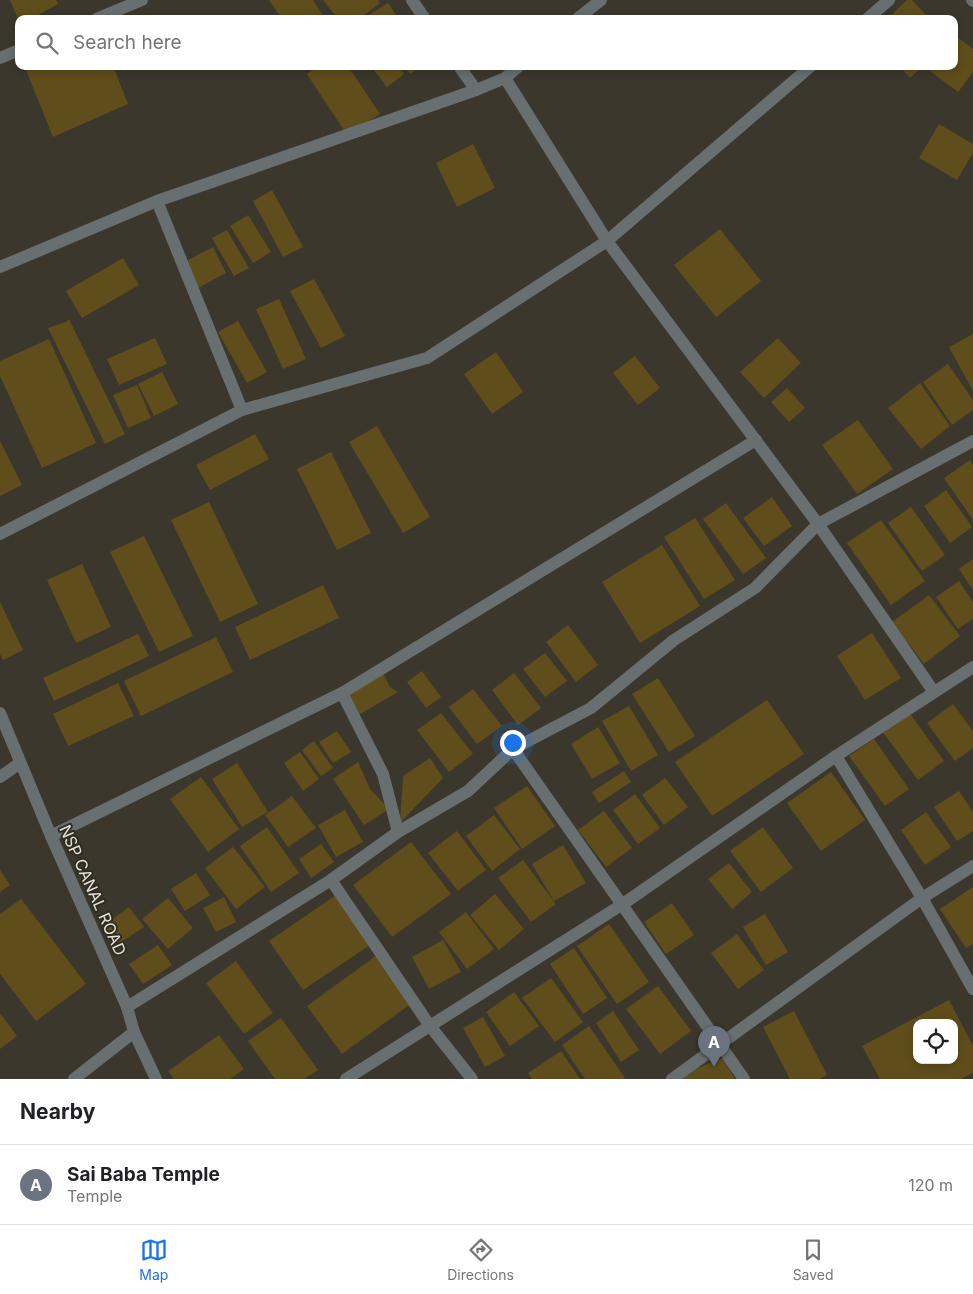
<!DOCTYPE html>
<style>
body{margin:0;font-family:Inter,sans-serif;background:#f2f2f2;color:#202124}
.controls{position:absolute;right:15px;bottom:15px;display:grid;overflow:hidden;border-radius:10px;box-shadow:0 2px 8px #0003}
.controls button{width:45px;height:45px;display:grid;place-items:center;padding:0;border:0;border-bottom:1px solid #e0e0e0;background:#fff;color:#202124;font:25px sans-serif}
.you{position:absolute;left:512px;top:742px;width:18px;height:18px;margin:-12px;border:4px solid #fff;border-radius:50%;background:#1a73e8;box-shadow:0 0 0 8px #1a73e833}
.badge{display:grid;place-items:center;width:32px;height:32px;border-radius:50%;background:#1a73e8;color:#fff;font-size:16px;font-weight:700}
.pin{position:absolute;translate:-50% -41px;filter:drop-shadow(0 1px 2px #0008)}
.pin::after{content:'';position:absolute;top:26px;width:18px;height:15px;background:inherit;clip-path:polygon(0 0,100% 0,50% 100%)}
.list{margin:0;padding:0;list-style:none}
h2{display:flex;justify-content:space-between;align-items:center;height:65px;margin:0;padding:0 20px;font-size:21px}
h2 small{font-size:16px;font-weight:400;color:#757577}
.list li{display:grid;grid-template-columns:32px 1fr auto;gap:15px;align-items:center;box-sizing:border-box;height:80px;padding:0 20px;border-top:1px solid #e0e0e0}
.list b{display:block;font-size:19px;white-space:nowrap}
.list p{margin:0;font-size:16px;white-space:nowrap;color:#757577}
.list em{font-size:16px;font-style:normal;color:#757577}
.icon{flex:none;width:28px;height:28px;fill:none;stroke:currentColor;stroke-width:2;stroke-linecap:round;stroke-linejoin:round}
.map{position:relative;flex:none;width:973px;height:1079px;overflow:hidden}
.search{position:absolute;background:#fff;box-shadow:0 2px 8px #0003;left:15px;right:15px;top:15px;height:55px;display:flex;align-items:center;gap:12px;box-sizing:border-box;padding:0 18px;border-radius:10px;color:#757577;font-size:19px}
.sheet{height:145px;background:#fff}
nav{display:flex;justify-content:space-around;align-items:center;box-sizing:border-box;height:70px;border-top:1px solid #e0e0e0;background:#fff;font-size:14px;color:#757577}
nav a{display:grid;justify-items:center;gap:2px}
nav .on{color:#1a73e8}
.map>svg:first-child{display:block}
</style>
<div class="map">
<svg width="973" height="1079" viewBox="0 0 973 1079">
<rect width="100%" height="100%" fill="#3b372c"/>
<g fill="#5f4d1b" fill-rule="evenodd">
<polygon points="10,0 56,0 58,4 31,19 18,19"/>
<polygon points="269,0 313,0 325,19 282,19"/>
<polygon points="323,0 378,0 380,3 359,19 338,19"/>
<polygon points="907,0 912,0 930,19 887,19"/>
<polygon points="388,3 396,15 390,19 373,19 370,14"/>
<polygon points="956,36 973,49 973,72 958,92 930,71 933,66 954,66 954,38"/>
<polygon points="33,66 113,66 128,104 53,137 26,70"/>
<polygon points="318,66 348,66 380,114 347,135 307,74"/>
<polygon points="371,66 398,66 404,74 387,87"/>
<polygon points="404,66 421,66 410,74"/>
<polygon points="899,66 923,66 910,78"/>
<polygon points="939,124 973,144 973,153 957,180 919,158"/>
<polygon points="473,144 495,188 457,207 436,163"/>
<polygon points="272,190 303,247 283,257 253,201"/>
<polygon points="248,215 271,252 253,263 230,226"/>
<polygon points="720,229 761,281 716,317 674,265"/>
<polygon points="227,230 249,268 234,276 212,238"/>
<polygon points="213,247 226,273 198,288 184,262"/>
<polygon points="123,258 139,285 82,318 66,291"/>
<polygon points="314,279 345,336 321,348 290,291"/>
<polygon points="279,299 306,359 283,369 256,309"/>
<polygon points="69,319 125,434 105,444 48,328 66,322"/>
<polygon points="238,321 267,372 247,383 218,332"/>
<polygon points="973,334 973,391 949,347"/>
<polygon points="155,338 167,364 119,385 107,359"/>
<polygon points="778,338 801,363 764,398 740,372"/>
<polygon points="49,339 96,443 42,468 0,376 0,361"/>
<polygon points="496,352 523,392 492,414 464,374"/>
<polygon points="635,356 660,388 638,405 613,373"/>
<polygon points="948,364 973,400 973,410 952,425 923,382"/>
<polygon points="162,372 178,404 154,416 138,384"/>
<polygon points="920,383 950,426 921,449 888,408"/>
<polygon points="137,385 151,418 128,428 113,395"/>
<polygon points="787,388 805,408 789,422 771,402"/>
<polygon points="858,420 893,469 857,494 822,445"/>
<polygon points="377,426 430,517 403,533 349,442"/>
<polygon points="255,434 269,459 210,490 196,465"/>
<polygon points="0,441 22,485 0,496"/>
<polygon points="331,452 371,533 337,550 297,469"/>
<polygon points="970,460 973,465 973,520 944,478"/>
<polygon points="946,490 972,527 950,543 924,506"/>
<polygon points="772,497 792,526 764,546 743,518"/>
<polygon points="209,502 258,604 220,622 171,520"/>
<polygon points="726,503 766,558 743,574 703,519"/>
<polygon points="911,507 945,555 922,571 888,523"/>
<polygon points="695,518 735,580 704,599 664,537"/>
<polygon points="881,520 925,581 891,605 847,543"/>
<polygon points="144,536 193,636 159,652 110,552"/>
<polygon points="662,545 700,606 640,643 602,582"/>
<polygon points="973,559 973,590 959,569"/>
<polygon points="82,564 111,627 76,643 47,580"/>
<polygon points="959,581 973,602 973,619 958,629 936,597"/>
<polygon points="323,585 339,618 250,660 235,627"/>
<polygon points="929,595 960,636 924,664 892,622"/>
<polygon points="0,602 23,650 3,660 0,654"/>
<polygon points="568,625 598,665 576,682 546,642"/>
<polygon points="872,633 901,678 865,700 837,656"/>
<polygon points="138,634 149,656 54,701 43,678"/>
<polygon points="216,637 233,672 141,716 124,681"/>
<polygon points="545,653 567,681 545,697 523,669"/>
<polygon points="422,671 441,697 426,708 407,682"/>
<polygon points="383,673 390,687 398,692 355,717 346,692"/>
<polygon points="514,673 541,708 518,725 492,690"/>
<polygon points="658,678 695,736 669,752 632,694"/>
<polygon points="118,683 134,716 68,746 53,714"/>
<polygon points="473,689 502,726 477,744 449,707"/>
<polygon points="767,700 804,754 712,816 675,762"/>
<polygon points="953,704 973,731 973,748 955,761 927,723"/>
<polygon points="629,706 658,755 631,771 602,721"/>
<polygon points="909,712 944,761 918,780 882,731"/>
<polygon points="441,713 473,754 449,772 417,730"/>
<polygon points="598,727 620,763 592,779 571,744"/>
<polygon points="337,731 351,752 333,763 319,742"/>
<polygon points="874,739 909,789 885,806 849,756"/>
<polygon points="314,741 333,768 321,776 302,750"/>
<polygon points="300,752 319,779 303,791 284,763"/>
<polygon points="430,758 443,778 400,823 403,776"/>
<polygon points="358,762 370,789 389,809 364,825 333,779"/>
<polygon points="237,763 268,812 242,827 212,779"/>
<polygon points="624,771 631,782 599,803 592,792"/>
<polygon points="831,772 865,820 821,851 787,803"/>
<polygon points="201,777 239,829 208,852 170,799"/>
<polygon points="665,778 688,807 664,825 642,795"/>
<polygon points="527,786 555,826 522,849 494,808"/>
<polygon points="959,791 973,812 973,831 957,841 934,807"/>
<polygon points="635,794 660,828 638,844 613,810"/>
<polygon points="292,796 316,828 288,847 265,815"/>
<polygon points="345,810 363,842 336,857 318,825"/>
<polygon points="604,811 632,848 606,867 578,830"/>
<polygon points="926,812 951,847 925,865 901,830"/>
<polygon points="494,815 520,849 492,871 466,836"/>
<polygon points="267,827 299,873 271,892 240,846"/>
<polygon points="763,827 793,868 761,892 730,851"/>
<polygon points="457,831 486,870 458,891 428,853"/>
<polygon points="411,842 451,894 392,937 353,885"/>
<polygon points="321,844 334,862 311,878 299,859"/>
<polygon points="563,845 586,883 554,901 532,864"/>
<polygon points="233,847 265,887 236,909 205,868"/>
<polygon points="523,860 556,904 531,922 498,878"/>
<polygon points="729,863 752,892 732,909 708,879"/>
<polygon points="0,870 10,885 0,892"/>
<polygon points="196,873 210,895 185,911 171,889"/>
<polygon points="973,887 973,944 966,948 940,909"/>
<polygon points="339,893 373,943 303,990 269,941"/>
<polygon points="495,894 524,929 499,950 470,915"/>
<polygon points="224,897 236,922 216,932 203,908"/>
<polygon points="168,898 193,928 168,949 142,919"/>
<polygon points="21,899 86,984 36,1021 0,974 0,914"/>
<polygon points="672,903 694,935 666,954 644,922"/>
<polygon points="129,907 144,927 117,945 103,926"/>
<polygon points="466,912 494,949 467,969 439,932"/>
<polygon points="765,914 788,952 766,965 743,927"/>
<polygon points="609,924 649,982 617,1004 577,946"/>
<polygon points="737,934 764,970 738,989 711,953"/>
<polygon points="443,940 461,972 429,989 412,957"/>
<polygon points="158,945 172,965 143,984 129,964"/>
<polygon points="574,948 607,998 583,1014 550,964"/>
<polygon points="377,955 412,1003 342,1054 307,1006"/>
<polygon points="236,961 273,1013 244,1034 206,983"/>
<polygon points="551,978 583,1022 555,1042 522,998"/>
<polygon points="658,986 691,1031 660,1054 626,1009"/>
<polygon points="514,992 539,1026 510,1046 486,1012"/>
<path d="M949,1000L973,1046V1073L961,1079H880L862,1046ZM917,1023H954V1060H917Z"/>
<polygon points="613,1011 639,1050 621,1062 596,1023"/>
<polygon points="794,1011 827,1075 819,1079 790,1079 763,1027"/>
<polygon points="0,1013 17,1036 0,1049"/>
<polygon points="483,1017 505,1056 485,1067 463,1028"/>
<polygon points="281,1018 318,1070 304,1079 275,1079 248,1041"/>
<polygon points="589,1026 625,1078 623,1079 585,1079 562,1045"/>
<polygon points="219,1035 244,1069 230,1079 174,1079 168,1071"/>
<polygon points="561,1051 580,1079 532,1079 528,1073"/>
<polygon points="722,1058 735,1079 684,1079 681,1075"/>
</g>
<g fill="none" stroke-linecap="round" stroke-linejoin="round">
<g stroke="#686f71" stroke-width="12">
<polyline points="412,0 425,19"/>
<polyline points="972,0 973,1"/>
<polyline points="96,19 142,0"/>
<polyline points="577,19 601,0"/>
<polyline points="867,19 889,0"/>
<polyline points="0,58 19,50"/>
<polyline points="459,66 476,90"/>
<polyline points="505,78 607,241 818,524 934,692"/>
<polyline points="157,201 242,410"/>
<polyline points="0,267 157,201 476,90 505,78 519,66"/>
<polyline points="0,534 242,410 427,358 607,241 811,66"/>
<polyline points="342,693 383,774 398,832"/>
<polyline points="0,713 51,836 127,1007 134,1032 156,1079"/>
<polyline points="513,749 744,1079"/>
<polyline points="836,756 922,898 973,989"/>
<polyline points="0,777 20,763"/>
<polyline points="51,836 342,693 756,440"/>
<polyline points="331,880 430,1026 472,1079"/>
<polyline points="127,1007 331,880 398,832 468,791 513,749 591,708 674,640 755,588 818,524 973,441"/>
<polyline points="74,1079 134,1032"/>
<polyline points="346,1079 623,904 836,756 973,667"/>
<polyline points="672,1079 922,898 973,866"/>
</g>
</g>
<g text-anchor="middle" stroke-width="4" stroke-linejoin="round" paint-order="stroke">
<g font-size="16" fill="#e3e1da" stroke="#312d22">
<text transform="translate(93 890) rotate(66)" y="6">NSP CANAL ROAD</text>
</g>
</g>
</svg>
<div class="controls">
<button><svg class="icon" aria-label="locate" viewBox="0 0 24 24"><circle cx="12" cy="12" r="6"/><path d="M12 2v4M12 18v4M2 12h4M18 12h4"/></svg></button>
</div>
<div class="you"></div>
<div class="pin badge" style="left:714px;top:1067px;background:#6b7280">A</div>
<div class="search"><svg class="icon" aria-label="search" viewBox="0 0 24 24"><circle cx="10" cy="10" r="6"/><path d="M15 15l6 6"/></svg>Search here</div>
</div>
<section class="sheet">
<h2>Nearby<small></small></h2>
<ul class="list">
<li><span class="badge" style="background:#6b7280">A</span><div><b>Sai Baba Temple</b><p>Temple</p></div><em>120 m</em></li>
</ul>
</section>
<nav>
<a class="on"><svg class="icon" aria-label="map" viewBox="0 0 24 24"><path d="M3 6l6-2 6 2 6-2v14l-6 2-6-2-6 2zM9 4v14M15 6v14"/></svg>Map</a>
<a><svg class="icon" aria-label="directions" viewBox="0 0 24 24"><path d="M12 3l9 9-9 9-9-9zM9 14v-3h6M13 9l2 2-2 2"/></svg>Directions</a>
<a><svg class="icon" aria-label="saved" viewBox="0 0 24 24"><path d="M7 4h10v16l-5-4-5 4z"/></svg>Saved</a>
</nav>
